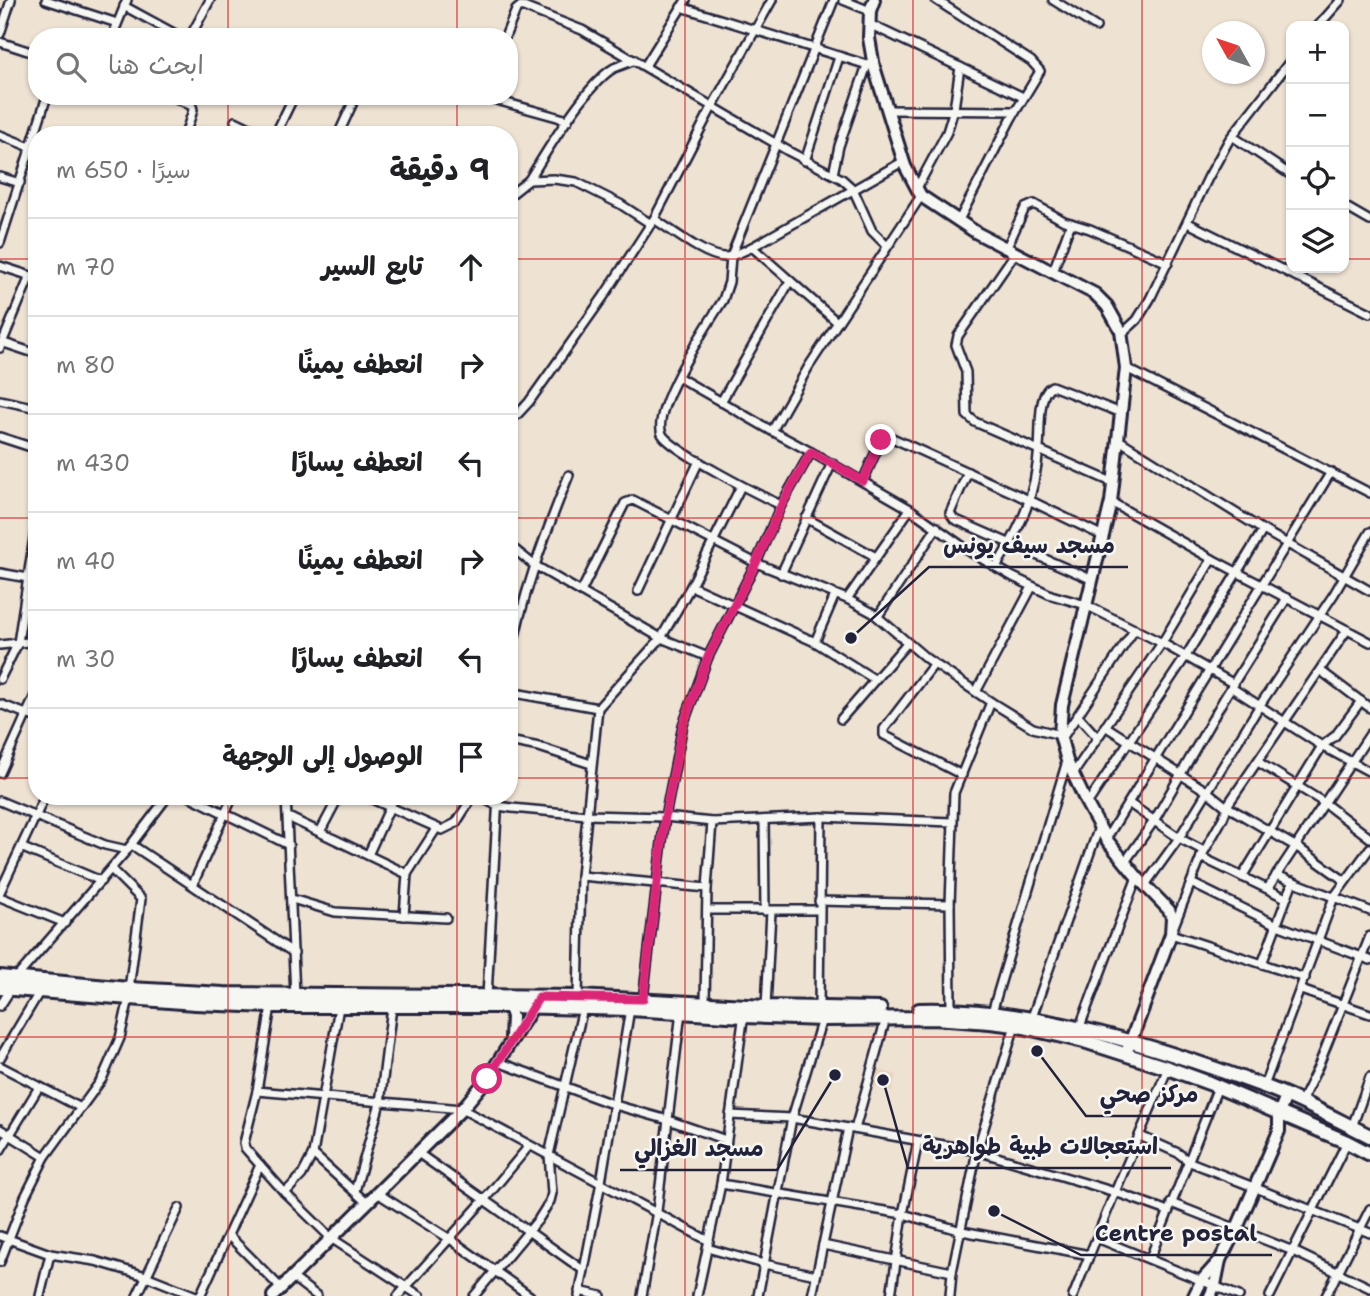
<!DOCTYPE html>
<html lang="ar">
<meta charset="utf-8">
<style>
body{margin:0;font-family:"Shantell Sans","Playpen Sans Arabic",sans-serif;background:#f2f2f2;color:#202124;direction:rtl}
.controls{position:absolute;right:21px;top:21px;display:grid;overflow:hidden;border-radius:14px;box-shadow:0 2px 5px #0004}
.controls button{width:63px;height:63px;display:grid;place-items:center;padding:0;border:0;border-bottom:2px solid #e0e0e0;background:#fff;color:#202124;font:35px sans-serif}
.compass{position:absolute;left:1202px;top:21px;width:63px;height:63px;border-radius:50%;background:#fff;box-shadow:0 2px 5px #0004;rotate:310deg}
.stop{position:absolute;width:21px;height:21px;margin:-16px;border:5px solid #db2777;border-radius:50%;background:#fff}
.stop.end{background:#db2777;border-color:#fff;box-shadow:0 2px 7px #0008}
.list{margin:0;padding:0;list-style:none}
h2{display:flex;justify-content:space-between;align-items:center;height:91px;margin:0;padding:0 28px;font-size:30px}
h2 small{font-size:23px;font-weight:400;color:#757577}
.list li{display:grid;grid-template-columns:46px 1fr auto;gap:21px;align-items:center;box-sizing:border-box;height:98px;padding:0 28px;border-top:2px solid #e0e0e0}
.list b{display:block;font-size:26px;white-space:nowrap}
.list em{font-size:23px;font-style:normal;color:#757577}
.icon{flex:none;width:38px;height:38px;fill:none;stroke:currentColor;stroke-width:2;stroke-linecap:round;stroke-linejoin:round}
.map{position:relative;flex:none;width:1370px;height:1296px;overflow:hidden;direction:ltr}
.search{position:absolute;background:#fff;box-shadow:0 2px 5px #0004;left:28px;top:28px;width:490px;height:77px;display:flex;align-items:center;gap:18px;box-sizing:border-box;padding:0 24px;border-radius:28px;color:#757577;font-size:26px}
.panel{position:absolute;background:#fff;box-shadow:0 2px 5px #0004;left:28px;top:126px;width:490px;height:679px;border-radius:28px;direction:rtl}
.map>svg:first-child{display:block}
</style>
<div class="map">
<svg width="1370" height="1296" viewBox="0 0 1370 1296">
<rect width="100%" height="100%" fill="#eee2d3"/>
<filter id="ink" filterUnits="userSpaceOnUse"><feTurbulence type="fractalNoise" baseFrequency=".0143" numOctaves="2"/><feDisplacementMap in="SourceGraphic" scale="14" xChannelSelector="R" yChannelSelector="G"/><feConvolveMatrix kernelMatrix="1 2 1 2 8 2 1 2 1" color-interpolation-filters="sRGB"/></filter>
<g filter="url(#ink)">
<polygon fill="#e8d4bd" points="874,1068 896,1075 892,1092 869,1085"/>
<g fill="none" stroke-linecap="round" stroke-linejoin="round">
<defs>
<g id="street">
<polyline points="46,0 117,23"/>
<polyline points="843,0 870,11"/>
<polyline points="936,0 1031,61 1040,71 1011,119 958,222"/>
<polyline points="1053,0 1096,27"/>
<polyline points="124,6 181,37"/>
<polyline points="681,7 874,67"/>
<polyline points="869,24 1023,97"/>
<polyline points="1318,26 1341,0"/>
<polyline points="0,34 11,0"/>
<polyline points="112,37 127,0"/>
<polyline points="190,37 210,0"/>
<polyline points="505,37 516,10 521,6 582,30 790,152 842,179 853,189 872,231 887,246"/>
<polyline points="0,42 37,54"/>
<polyline points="645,66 686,0"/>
<polyline points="172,96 192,106 193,110 185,135"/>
<polyline points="482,96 568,120"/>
<polyline points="888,110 1015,111"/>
<polyline points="235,121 264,135"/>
<polyline points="0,135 30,147"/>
<polyline points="275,135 294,96"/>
<polyline points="338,135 356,96"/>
<polyline points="1232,136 1291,175"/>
<polyline points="805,161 839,57"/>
<polyline points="833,174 839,146 867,65"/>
<polyline points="0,177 20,183"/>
<path d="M529,180C546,152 587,83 614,68C621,65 628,63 635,60"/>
<polyline points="917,188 947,132 954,109 960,67"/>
<polyline points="509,196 529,180 554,179 576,182 620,204 651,224"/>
<polyline points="1344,206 1370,221"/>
<path d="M654,219C670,229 706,257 724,257C734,257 743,251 752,247L904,161"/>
<polyline points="1188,223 1370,313"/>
<polyline points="0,243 47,96"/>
<polyline points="752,247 837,322"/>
<polyline points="1007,247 1025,208 1034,204 1064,221 1090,229 1168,263"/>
<polyline points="1016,252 958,336 956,345 966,372 967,415 975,422 1114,483"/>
<polyline points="0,266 37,278"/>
<polyline points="1053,271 1071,223"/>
<polyline points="1121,331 1125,331 1137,320 1150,299 1208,178 1229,140 1291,60"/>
<polyline points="1,342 37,354"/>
<polyline points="0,348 30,276"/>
<polyline points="1126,368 1370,493"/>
<polyline points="678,377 772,431"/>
<polyline points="0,400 37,408"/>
<polyline points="721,402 790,281"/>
<polyline points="509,414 517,415 529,402 604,296 654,219 712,107 772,0"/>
<polyline points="0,437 37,449"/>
<polyline points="1119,440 1263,530 1370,591"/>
<polyline points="811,452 910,509 972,553 1013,577 1051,595 1086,605 1162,643 1234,684"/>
<polyline points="968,472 950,513 954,519 1093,580"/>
<polyline points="863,481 881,440 888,436 1031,501 1103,536"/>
<polyline points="1111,502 1212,559 1370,642"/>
<path d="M781,505C761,496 670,450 662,434C651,409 708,324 723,300L729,282L731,256L834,0"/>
<polyline points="806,518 876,557"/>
<polyline points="509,545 534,565 661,638 691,586 741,486"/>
<path d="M996,567C1022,525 1035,497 1039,447C1041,431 1037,393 1052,386L1121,413"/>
<polyline points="0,573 28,578"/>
<polyline points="781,574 832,463"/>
<polyline points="691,586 815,642 874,679"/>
<polyline points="638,591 699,461"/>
<polyline points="581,592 625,503 633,500 756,563 847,599 873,613 927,659 991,702 1033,728 1060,735"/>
<polyline points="847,599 910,509"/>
<polyline points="878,616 937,527"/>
<polyline points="815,642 835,595"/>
<polyline points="0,645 37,641"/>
<polyline points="934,664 884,729 884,735 962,775"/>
<path d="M509,665C521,598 544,537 569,475"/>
<polyline points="1321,671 1370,708"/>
<polyline points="0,679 18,643 37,518"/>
<polyline points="1232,688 1322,746 1370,772"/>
<polyline points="509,692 598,708"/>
<polyline points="976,692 1032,587"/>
<polyline points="0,704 37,718"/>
<polyline points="1078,716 1097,737"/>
<polyline points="841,719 907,643"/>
<polyline points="1105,726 1208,792 1228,808"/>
<polyline points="1061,740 1135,629"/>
<polyline points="509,741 539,747 591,764"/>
<polyline points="1258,762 1323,802 1370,838"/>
<polyline points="0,773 37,691"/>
<polyline points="1073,774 1162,643 1212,559"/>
<polyline points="189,796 289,845"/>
<polyline points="286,796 295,995"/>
<polyline points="365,796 442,830 456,823 473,796"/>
<polyline points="478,796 498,806 512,808 587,815 665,817 712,822 821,817 952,822"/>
<polyline points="0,801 105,845 127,850"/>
<polyline points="1087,804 1186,656 1263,530"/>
<polyline points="1130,804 1179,838 1204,851"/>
<polyline points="1228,807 1300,849 1345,881"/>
<polyline points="288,817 407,874 436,829"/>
<polyline points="764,820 765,911"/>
<polyline points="320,832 339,796"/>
<polyline points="1106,839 1331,472"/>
<polyline points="132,845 294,953"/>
<polyline points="23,848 101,881"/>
<polyline points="368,855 395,796"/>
<polyline points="1201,857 1286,898"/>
<polyline points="1125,862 1154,821 1225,697 1287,598"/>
<polyline points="111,869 141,899 129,989"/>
<polyline points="1276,875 1370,911"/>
<polyline points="581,876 707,888"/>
<polyline points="1242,877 1322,746 1335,736 1361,701"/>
<polyline points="1191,883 1277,925 1370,960"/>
<polyline points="193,884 233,796"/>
<polyline points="1145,885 1179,838 1260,705 1334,594 1370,532"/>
<polyline points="1268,888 1370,734"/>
<polyline points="0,892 45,796"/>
<polyline points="0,897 65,923"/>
<polyline points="292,899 335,912 446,918"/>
<polyline points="819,901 950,904"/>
<polyline points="707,910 819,910"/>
<polyline points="404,916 407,874"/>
<polyline points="1174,926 1201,857 1223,818 1229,803 1347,630"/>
<polyline points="1171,934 1305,978"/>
<polyline points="1262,964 1293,881"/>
<polyline points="16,978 127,850 168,796"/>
<polyline points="1301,990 1370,1014"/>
<polyline points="487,996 498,796"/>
<polyline points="578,997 581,876 598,708 661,638 708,657"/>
<polyline points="643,999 665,817 683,725 708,657 756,563 781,505 811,452 772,431 809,366 921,196"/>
<polyline points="705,1003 707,888 712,822"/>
<polyline points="0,1006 11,989"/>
<polyline points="271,1006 257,1091 244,1143 245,1148 285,1193 331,1238 420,1296"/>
<polyline points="766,1007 771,911"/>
<polyline points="819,1008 821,817"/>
<polyline points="951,1009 950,904 954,793 991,702"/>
<polyline points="992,1012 1067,761"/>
<polyline points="1031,1020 1099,827"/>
<polyline points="1079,1029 1137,877"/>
<polyline points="0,1058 40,991"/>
<polyline points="498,1062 615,1105 668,1120 726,1140"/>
<polyline points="0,1066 81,1108"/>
<polyline points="1264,1086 1334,897 1370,848"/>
<polyline points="257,1091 462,1109 709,1241"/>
<polyline points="1301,1102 1318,1067 1370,936"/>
<polyline points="730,1115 792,1118 977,1151 1115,1192 1168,1211"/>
<polyline points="1352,1127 1370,1077"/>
<polyline points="0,1129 45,1157"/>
<polyline points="855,1129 886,1018"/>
<polyline points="1140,1136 1178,1153 1190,1162 1370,1233"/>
<polyline points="0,1151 39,1087"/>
<polyline points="418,1153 583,1270"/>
<polyline points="313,1154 367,1203"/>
<polyline points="721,1184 903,1214 962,1231 1090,1255"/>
<polyline points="355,1191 380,1103 392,1007"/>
<polyline points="285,1193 302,1175 313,1154 339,1007"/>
<polyline points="377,1193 450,1239 530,1296"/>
<polyline points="1171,1203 1293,1251 1370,1288"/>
<polyline points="228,1235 281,1288"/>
<polyline points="0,1236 50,1254 95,1261 146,1276 196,1296"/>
<polyline points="1097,1238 1239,1296"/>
<polyline points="823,1245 952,1272"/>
<polyline points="707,1248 764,1264 816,1275"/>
<polyline points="1150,1258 1218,1087"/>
<polyline points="0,1262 25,1197 45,1157 102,1079 120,1038 129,998"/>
<polyline points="292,1277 317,1296"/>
<polyline points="579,1291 601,1296"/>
<polyline points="40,1296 50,1254"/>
<polyline points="137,1296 179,1208"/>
<polyline points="200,1296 260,1165"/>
<polyline points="398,1296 485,1199 529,1146"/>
<polyline points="474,1296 538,1220 550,1201 552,1193 549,1155 583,1008"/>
<polyline points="579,1296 601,1182 630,1009"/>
<polyline points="642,1296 657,1211 681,1012"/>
<polyline points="697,1296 721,1184 744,1013"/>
<polyline points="758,1296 792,1118 822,1019"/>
<polyline points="812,1296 848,1128"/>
<polyline points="891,1296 903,1214 918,1141"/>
<polyline points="950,1296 952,1272 977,1151 1016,1022"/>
<polyline points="1073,1296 1115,1192 1168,1068"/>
<polyline points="1270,1296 1347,1142"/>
<polyline points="1326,1296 1370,1209"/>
</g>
<g id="secondary">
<polyline points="874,0 870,11 869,38 874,67 905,166 921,196 977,233 1095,294 1107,306 1121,331 1126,368 1111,502 1062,705 1060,735 1067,761 1087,804 1106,839 1137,877 1169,910 1172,917 1171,934 1128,1048"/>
<polyline points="507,999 512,1017 511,1038"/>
<polyline points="273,1296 462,1109 487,1079 536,1002"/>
<polyline points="1194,1296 1202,1280 1220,1260 1237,1228 1279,1131 1279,1113 1286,1096"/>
<polyline points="1210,1296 1215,1285 1220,1260"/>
</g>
<g id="primary">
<polyline points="0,977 129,989 224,994 578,997 766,1007 880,1009"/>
<polyline points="0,988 195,1003 271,1006 510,1006 630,1009 744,1016 822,1019 934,1018 990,1022 1015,1025 1084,1041 1168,1068 1209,1083 1347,1142 1370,1154"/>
<path d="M919,1010C1034,1007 1156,1046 1263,1086C1300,1099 1335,1119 1370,1136"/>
</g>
</defs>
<use href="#street" stroke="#22223b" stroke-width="12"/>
<use href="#secondary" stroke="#22223b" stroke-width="16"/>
<use href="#primary" stroke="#22223b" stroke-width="18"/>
<use href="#street" stroke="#f6f6f2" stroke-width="7"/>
<use href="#secondary" stroke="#f6f6f2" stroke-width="10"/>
<use href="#primary" stroke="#f6f6f2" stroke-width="12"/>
</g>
</g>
<g fill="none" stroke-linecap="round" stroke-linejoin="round" filter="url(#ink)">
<polyline stroke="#db2777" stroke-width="9" points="487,1079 539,997 643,999 665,817 683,725 708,657 756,563 781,506 811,452 863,481 881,440"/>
</g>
<path fill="none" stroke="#d62828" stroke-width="2" stroke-opacity="0.55" d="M228,0V37M457,0V37M685,0V1296M913,0V1296M1142,0V1296M228,96V135M457,96V135M0,259H37M509,259H1291M1344,259H1370M0,518H37M509,518H1370M0,778H37M509,778H1370M228,796V1296M457,796V1296M0,1037H1370"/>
<path fill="none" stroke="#22223b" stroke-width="2.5" d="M851 638L929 567H1128M1037 1051L1086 1116H1213M883 1080L908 1168H1171M835 1075L777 1170H620M994 1211L1081 1255H1272"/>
<g fill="#22223b" stroke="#f6f6f2" stroke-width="2.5">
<circle cx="851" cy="638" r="7"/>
<circle cx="1037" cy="1051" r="7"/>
<circle cx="883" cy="1080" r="7"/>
<circle cx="835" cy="1075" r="7"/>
<circle cx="994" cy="1211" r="7"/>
</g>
<g font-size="23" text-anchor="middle" font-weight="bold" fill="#22223b" stroke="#f6f6f2" stroke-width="5" stroke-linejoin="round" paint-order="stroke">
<text x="1029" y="553">مسجد سيف يونس</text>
<text x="1149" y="1102">مركز صحي</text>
<text x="1040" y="1154">استعجالات طبية طواهرية</text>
<text x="699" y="1156">مسجد الغزالي</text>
<text x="1176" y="1241">Centre postal</text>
</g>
</svg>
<div class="controls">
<button>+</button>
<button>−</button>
<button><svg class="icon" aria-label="locate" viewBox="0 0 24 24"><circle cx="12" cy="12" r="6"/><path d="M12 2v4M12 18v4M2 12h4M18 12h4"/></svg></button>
<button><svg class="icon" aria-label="layers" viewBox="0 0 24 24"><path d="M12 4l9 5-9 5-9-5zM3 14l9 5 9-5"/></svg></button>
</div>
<svg class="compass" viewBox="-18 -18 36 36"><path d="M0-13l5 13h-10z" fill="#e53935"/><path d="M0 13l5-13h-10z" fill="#757577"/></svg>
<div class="stop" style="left:487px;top:1079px"></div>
<div class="stop end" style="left:881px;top:440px"></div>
<div class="search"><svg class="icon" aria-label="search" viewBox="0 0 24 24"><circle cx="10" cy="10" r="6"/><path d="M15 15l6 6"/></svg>ابحث هنا</div>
<section class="panel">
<h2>9 دقيقة<small>سيرًا · 650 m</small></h2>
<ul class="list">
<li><svg class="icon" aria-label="ahead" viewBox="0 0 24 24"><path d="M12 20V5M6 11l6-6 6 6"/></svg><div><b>تابع السير</b></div><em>70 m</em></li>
<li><svg class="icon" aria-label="right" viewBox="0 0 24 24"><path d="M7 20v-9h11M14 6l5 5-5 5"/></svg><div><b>انعطف يمينًا</b></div><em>80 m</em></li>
<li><svg class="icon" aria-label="left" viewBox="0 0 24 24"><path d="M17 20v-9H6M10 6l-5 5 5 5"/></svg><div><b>انعطف يسارًا</b></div><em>430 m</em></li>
<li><svg class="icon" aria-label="right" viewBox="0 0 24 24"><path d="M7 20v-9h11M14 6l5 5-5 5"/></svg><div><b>انعطف يمينًا</b></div><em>40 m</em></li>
<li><svg class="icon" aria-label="left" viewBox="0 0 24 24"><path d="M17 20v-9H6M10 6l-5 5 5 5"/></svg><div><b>انعطف يسارًا</b></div><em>30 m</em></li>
<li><svg class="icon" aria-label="arrive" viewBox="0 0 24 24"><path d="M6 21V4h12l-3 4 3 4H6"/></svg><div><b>الوصول إلى الوجهة</b></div></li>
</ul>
</section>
</div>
